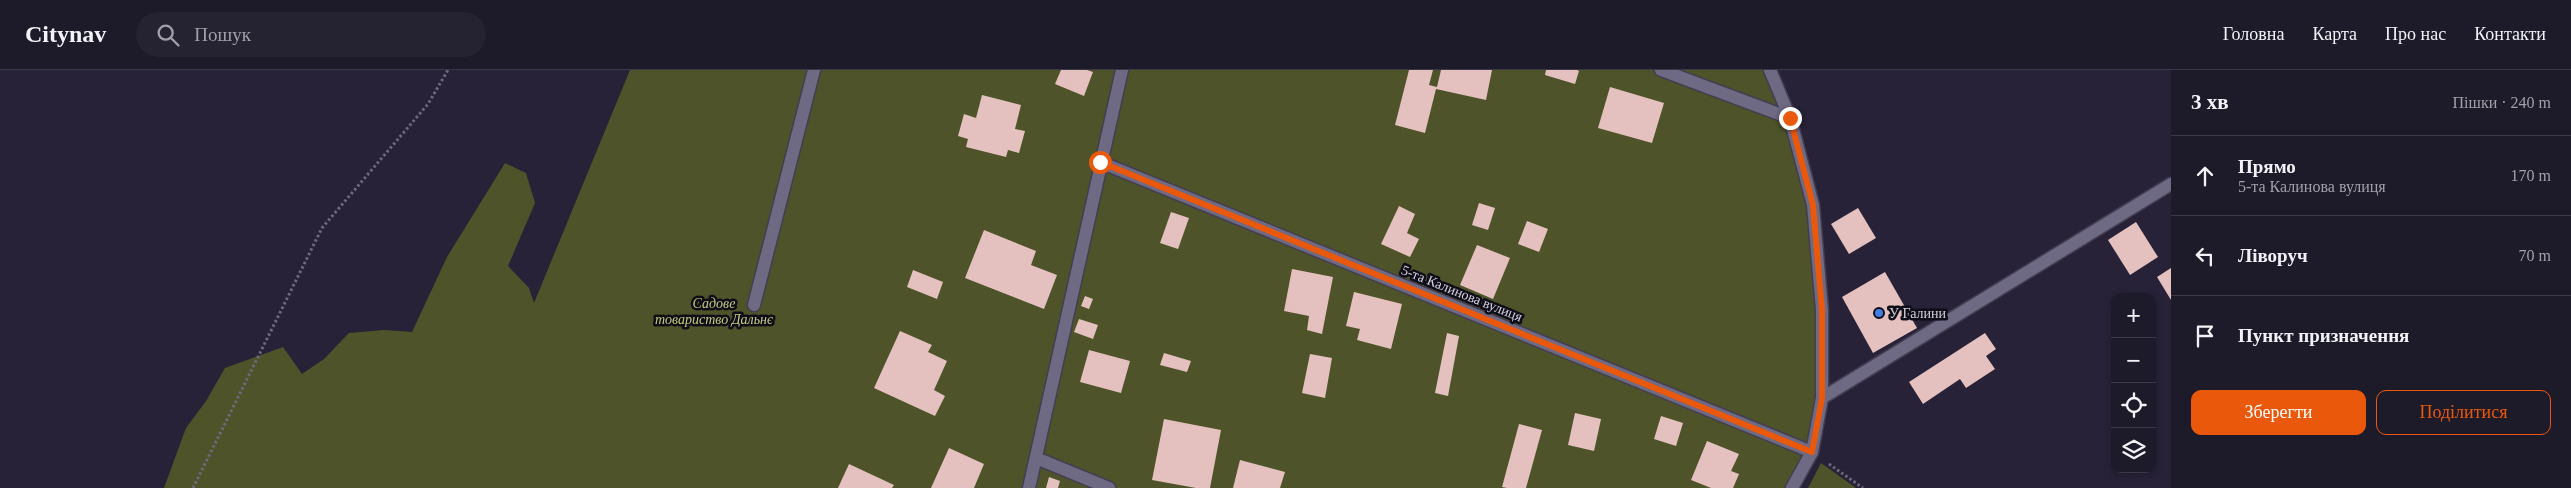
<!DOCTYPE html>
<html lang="uk">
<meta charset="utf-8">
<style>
body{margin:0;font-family:Georgia,serif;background:#252332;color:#f1f3f6}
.controls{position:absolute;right:15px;bottom:15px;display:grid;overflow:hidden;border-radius:10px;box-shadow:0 2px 8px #0003}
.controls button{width:45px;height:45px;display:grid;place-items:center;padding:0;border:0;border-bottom:1px solid #3b3847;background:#1d1a2a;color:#f1f3f6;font:25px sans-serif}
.stop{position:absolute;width:15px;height:15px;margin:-11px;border:4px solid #ea580c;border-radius:50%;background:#fff}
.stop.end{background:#ea580c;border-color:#fff;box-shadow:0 1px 5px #0008}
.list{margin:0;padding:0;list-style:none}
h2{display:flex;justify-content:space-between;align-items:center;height:65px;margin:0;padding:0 20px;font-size:21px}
h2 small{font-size:16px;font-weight:400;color:#a0a1a8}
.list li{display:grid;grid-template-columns:32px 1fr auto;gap:15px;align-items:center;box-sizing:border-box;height:80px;padding:0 20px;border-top:1px solid #3b3847}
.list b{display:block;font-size:19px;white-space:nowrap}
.list p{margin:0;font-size:16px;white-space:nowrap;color:#a0a1a8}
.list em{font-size:16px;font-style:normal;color:#a0a1a8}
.actions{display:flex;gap:10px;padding:15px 20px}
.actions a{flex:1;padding:11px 0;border:1px solid #ea580c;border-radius:10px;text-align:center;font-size:18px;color:#ea580c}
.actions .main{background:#ea580c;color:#fff}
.icon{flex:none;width:28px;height:28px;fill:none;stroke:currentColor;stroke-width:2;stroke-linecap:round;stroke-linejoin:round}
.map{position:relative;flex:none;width:2171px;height:418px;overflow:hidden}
header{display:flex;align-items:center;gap:30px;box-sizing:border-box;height:70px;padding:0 25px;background:#1d1a2a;border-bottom:1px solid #3b3847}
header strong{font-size:24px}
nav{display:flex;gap:28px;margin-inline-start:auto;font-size:18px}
.search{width:350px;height:45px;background:#252332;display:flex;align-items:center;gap:12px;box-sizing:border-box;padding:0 18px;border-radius:28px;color:#a0a1a8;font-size:19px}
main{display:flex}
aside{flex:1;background:#1d1a2a}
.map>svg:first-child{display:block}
</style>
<header>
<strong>Citynav</strong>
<div class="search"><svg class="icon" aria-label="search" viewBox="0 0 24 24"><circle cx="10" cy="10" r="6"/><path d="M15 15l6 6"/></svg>Пошук</div>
<nav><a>Головна</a><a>Карта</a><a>Про нас</a><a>Контакти</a></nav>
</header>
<main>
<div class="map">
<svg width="2171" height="418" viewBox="0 0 2171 418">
<rect width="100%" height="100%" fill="#272238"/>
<g fill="#4f5329">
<polygon points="630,0 1770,0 1813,135 1822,328 1812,382 1792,418 164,418 186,358 206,331 225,298 283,277 302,304 324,289 349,263 384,260 412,262 447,187 505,93 526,103 535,133 508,196 529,218 534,233"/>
<polygon points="1821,393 1856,418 1808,418"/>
</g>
<g fill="#e4c1bf">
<polygon points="1061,0 1087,0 1093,2 1084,26 1055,14"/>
<polygon points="1409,0 1433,0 1429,15 1437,17 1441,0 1492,0 1486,30 1436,19 1425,63 1395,55"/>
<polygon points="1546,0 1577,0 1579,1 1575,14 1545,5"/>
<polygon points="1610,17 1664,33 1652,73 1598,58"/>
<polygon points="982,25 1021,35 1015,59 1025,61 1019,83 1008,80 1006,87 966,77 968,69 958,66 964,44 976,48"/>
<polygon points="1479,133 1495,138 1488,160 1472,155"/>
<polygon points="1399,136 1415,144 1407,163 1419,169 1410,187 1381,174"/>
<polygon points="1858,138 1876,168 1849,184 1831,154"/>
<polygon points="1171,142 1189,148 1178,179 1160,173"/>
<polygon points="1527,151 1548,159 1539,182 1518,174"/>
<polygon points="2136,152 2158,187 2130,205 2108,170"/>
<polygon points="984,160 1036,181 1031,195 1057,205 1044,239 965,208"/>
<polygon points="1477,175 1510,188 1493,229 1460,215"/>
<polygon points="2171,198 2171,230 2157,207"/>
<polygon points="1292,199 1333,207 1322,264 1307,260 1309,246 1284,241"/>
<polygon points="913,200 943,212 937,229 907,217"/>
<polygon points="1885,202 1917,258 1873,283 1842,227"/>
<polygon points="1354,222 1402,234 1391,279 1357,270 1360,259 1346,256"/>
<polygon points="1085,226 1093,229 1089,239 1081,236"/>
<polygon points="1079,249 1098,255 1093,269 1074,262"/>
<polygon points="900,261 932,275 928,282 947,291 934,320 945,326 935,346 874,318"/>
<polygon points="1447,263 1459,266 1448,326 1435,323"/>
<polygon points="1985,263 1996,279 1986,286 1995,299 1966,318 1960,309 1923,334 1909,312"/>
<polygon points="1089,280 1130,291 1121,323 1080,312"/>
<polygon points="1164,283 1191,291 1187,302 1160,295"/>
<polygon points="1310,284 1332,288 1325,328 1302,323"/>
<polygon points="1575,343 1601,349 1594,381 1568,375"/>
<polygon points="1661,346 1683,353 1676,376 1654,369"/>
<polygon points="1164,349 1221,360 1210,418 1196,418 1152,410"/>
<polygon points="1519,354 1542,360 1526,418 1507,418 1502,417"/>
<polygon points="1707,371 1739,384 1731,401 1739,404 1733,418 1711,418 1691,410"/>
<polygon points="949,378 984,394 974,418 931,418"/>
<polygon points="1240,390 1285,402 1280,418 1233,418"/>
<polygon points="849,394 894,415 892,418 838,418"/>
<polygon points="1049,407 1060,411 1058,418 1046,418"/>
</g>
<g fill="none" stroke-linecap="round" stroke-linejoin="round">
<defs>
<g id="minor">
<polyline points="1661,0 1790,48"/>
<polyline points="1100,92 1812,382 1822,328 1822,240 1813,135 1790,48 1770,0"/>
<polyline points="754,235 814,0"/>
<polyline points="1822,328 2171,114"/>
<polyline points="1036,388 1109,418"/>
<polyline points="1029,418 1122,0"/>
</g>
<polyline id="tertiary" points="1792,418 1812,382"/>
</defs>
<use href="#minor" stroke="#433e51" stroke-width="15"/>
<use href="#tertiary" stroke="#433e51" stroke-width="15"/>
<g stroke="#6d697c" stroke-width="3" stroke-dasharray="2.5 2.5" stroke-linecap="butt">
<polyline points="1829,394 1863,418"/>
<polyline points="193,418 322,158 428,34 448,0"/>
</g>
<use href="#minor" stroke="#6f6a84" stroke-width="12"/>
<use href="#tertiary" stroke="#6f6a84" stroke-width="12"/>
</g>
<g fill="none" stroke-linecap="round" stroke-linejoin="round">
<polyline stroke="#ea580c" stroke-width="6" points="1100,92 1812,382 1822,328 1822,240 1813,135 1790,48"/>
</g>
<circle fill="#3f7fe0" stroke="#0f0d17" stroke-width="2" cx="1879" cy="243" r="5"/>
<g text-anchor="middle" stroke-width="5" stroke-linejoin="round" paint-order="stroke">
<g font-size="14" fill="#d3d1df" stroke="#0f0d17">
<text transform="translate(1462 223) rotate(22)" y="5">5-та Калинова вулиця</text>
</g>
<g font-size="14" font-style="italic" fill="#c3ca7b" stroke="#0f0d17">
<text x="714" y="238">Садове<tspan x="714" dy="16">товариство Дальнє</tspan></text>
</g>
<g font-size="14" fill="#d3d1df" stroke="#0f0d17" text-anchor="start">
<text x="1889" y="248">У Галини</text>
</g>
</g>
</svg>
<div class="controls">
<button>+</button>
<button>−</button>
<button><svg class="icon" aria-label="locate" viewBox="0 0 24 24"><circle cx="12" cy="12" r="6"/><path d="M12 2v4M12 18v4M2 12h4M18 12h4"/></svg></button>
<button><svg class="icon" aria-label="layers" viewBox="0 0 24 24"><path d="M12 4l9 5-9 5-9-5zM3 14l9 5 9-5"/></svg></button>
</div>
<div class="stop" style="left:1100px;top:92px"></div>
<div class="stop end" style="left:1790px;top:48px"></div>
</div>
<aside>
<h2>3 хв<small>Пішки · 240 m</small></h2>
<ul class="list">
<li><svg class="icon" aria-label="ahead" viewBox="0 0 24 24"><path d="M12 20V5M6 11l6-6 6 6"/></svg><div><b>Прямо</b><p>5-та Калинова вулиця</p></div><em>170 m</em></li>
<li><svg class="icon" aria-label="left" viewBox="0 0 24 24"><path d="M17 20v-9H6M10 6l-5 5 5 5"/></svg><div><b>Ліворуч</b></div><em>70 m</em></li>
<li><svg class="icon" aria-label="arrive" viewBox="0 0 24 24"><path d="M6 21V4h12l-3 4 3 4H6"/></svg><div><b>Пункт призначення</b></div></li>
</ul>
<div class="actions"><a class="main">Зберегти</a><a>Поділитися</a></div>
</aside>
</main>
